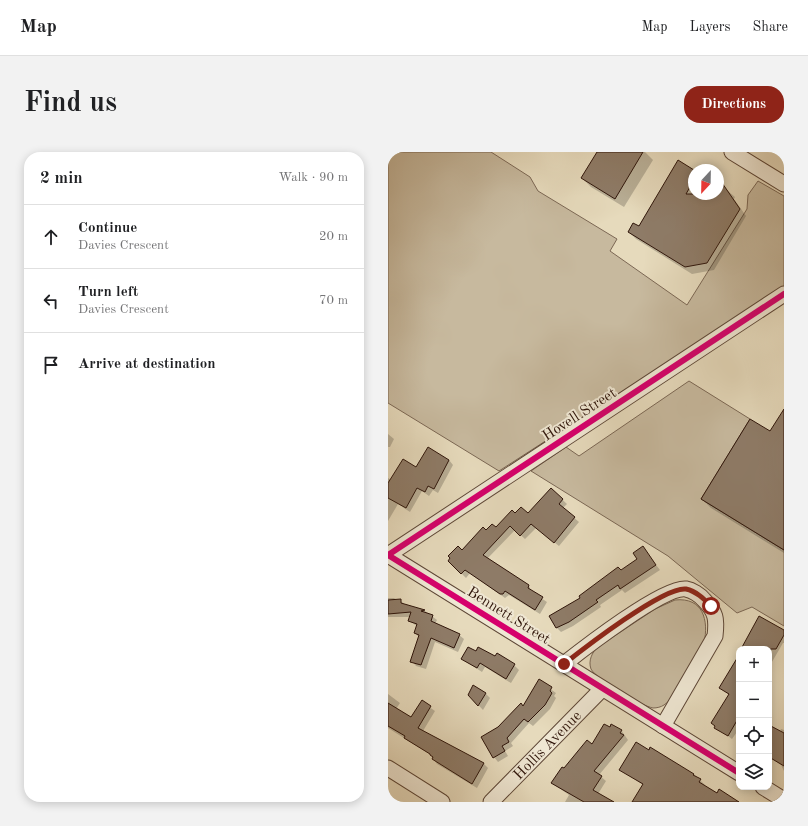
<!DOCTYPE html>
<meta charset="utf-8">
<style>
body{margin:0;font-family:"Old Standard TT",serif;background:#f2f2f2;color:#202124}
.controls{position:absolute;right:12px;bottom:12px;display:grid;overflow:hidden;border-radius:8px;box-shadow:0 2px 10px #0003}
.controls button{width:36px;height:36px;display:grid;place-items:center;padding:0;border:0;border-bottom:1px solid #e0e0e0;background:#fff;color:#202124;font:20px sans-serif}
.compass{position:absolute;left:300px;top:12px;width:36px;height:36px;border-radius:50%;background:#fff;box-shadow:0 2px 10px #0003;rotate:202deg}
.stop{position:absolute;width:12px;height:12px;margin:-9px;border:3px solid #8f2418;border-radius:50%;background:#fff}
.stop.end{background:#8f2418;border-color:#fff;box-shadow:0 1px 4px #0008}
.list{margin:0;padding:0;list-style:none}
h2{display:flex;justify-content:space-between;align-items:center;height:52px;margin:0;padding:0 16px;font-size:17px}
h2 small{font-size:13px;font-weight:400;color:#757577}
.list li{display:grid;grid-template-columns:26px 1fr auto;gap:12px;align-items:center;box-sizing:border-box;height:64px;padding:0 16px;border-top:1px solid #e0e0e0}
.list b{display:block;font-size:15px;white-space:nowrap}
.list p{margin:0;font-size:13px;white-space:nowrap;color:#757577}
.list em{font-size:13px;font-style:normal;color:#757577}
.icon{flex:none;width:22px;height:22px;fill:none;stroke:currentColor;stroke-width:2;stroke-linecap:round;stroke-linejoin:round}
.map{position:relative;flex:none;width:396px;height:650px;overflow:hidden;border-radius:16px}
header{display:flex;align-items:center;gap:24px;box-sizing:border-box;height:56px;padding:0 20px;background:#fff;border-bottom:1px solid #e0e0e0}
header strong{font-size:19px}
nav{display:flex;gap:22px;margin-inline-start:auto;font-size:14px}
.intro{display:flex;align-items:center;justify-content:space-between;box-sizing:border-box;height:96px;padding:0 24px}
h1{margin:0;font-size:28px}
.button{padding:10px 18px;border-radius:16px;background:#8f2418;color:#fff;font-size:14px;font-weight:700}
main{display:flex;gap:24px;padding:0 24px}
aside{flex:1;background:#fff;border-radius:16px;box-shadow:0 2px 10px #0003}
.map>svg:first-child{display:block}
</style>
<header>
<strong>Map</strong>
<nav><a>Map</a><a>Layers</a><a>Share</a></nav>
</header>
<div class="intro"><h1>Find us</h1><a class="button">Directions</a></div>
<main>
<aside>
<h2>2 min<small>Walk · 90 m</small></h2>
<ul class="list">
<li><svg class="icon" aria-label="ahead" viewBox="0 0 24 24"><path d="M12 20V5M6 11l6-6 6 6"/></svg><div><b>Continue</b><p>Davies Crescent</p></div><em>20 m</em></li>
<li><svg class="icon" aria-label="left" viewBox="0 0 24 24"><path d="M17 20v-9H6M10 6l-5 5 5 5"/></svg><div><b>Turn left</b><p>Davies Crescent</p></div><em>70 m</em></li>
<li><svg class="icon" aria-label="arrive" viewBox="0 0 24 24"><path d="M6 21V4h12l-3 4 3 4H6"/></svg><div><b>Arrive at destination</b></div></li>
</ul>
</aside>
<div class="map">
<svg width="396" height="650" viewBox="0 0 396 650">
<rect width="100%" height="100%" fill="#e6dabc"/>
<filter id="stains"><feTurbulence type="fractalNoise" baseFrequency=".005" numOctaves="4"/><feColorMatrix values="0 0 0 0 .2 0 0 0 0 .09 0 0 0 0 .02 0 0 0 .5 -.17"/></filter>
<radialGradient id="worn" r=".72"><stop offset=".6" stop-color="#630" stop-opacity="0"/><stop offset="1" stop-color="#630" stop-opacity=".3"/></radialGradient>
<g fill="#c7b99e" stroke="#7b6754">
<polygon points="0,0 103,0 142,25 150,39 229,87 222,99 299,153 359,57 360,43 370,29 396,44 396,135 111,319 0,251"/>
<polygon points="301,229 362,267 313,347 396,398 396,474 364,455 349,461 280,404 143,319 178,295 191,304"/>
<path d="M287,448C315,445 321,468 316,491C306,508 292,542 276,553C273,555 269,556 265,556C253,554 208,527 203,517C200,509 204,500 210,495L267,457Z"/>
</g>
<g fill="#0003">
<polygon points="210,0 257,0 265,8 236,55 203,35 194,26"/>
<polygon points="306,19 306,42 330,42 330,33 340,39 347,45 346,47 358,64 326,118 304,122 248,87 241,80 251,75"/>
<polygon points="396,259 396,401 323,356 314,347 383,280"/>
<polygon points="0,282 6,287 2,295 0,295"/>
<polygon points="61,308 65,313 50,341 45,338 41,344 34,339 22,360 10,352 0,369 0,326 3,328 29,316"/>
<polygon points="163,337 179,352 175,356 191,370 171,394 148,376 137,387 127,378 99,407 141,434 144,440 159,450 152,462 121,443 117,446 82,421 78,426 61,409 98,380 108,376 127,363 140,362"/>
<polygon points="255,396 272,418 237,441 234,438 212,453 213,455 185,474 173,480 169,476 194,446 251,407"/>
<polygon points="0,446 6,446 9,448 12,448 17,453 37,459 49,468 47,472 71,483 76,487 70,500 47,490 38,517 28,514 24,509 32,486 27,481 29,474 21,469 22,465 0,465"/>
<polygon points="396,479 396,491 395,491 381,515 381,497 355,497"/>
<polygon points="88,500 126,513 131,518 123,531 97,515 94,520 74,507"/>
<polygon points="351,505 351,577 344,587 328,575 341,543 332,536"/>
<polygon points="381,520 384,523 381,529"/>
<polygon points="151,529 168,541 166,544 168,546 162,557 145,574 141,571 123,591 125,594 117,599 120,604 110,610 106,605 111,576 135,555"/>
<polygon points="0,542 12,551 8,557 24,566 34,550 47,559 35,579 96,612 100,616 89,636 49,612 43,603 0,576"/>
<polygon points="98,542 102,546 95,558 81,543"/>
<polygon points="381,574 392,580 393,577 396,578 396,619 393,613 381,605"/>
<polygon points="222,576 233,578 240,588 211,623 218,629 210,642 224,650 177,650 181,643 164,631 176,618 205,594"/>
<polygon points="232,617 306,622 317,633 316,634 329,643 349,650 245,650 255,633"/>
</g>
<g fill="#8e7b67" stroke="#2f150a">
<polygon points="209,0 255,0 227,47 193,26"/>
<polygon points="290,8 306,18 306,28 298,42 330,42 330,25 352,57 319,111 297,115 240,80 245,71 251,74"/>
<polygon points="396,257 396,398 313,347 362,267 382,279"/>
<polygon points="40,295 61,308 46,337 40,334 37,340 29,336 18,356 0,346 0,331 15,307 28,315"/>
<polygon points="163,336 175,347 171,352 187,365 166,391 143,372 132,384 122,374 95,403 141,433 140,436 155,445 147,458 117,439 115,442 112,442 77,418 73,422 60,409 62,406 60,404 70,394 74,398 95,375 98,378 104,372 108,375 124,358 127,361 133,355 140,361"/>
<polygon points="255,394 268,413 232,437 230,433 208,448 210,450 181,470 168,476 161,464 192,446 191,444 230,415 233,418 249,407 245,401"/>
<polygon points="13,447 13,451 37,458 33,459 45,463 43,469 72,482 66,496 43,486 33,513 22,510 31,483 26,481 29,472 20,469 23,460 0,462 0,448"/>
<polygon points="371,464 396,478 396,483 388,497 353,497"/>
<polygon points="80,495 88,499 90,495 107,504 109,501 127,512 118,527 92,511 89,516 73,507"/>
<polygon points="351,503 351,565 340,584 326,576 327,574 323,571 341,542 331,536"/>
<polygon points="151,527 164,535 162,539 164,541 157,553 140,570 136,567 119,586 121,590 114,594 117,599 105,606 93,585 110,575 133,551 135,554"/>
<polygon points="85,533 98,541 90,554 80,543"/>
<polygon points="34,548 43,554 30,576 96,611 84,632 44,607 45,605 42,603 42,602 16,586 17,584 0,574 0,551 23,565"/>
<polygon points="216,572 222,575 223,572 234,578 232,581 236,583 206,619 214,624 205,638 226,650 196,650 163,631 174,615 176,616 199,588 204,592"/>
<polygon points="381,573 396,581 396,614 381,605"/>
<polygon points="248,590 261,598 262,595 306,622 305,623 313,627 311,630 329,641 331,637 351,650 244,650 255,632 231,618"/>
</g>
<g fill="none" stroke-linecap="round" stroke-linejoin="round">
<defs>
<g id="minor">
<polyline points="344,0 396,32"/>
<polyline points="0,403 396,142"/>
<polyline points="0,403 351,621"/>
<path d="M176,512C195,497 276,434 298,437C304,438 312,443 316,448C328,460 329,467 327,484L275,574"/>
<polyline points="0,616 54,650"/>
<polyline points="375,635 396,648"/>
<path id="s1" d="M103,650L214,537"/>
</g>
</defs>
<use href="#minor" stroke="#5d4636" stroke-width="17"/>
<use href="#minor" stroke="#efe7d3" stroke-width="15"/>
<defs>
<g id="cycleway">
<polyline points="0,403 396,142"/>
<polyline points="0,403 351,621"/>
</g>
</defs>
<use href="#cycleway" stroke="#efe7d3" stroke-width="8"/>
<use href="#cycleway" stroke="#d6006c" stroke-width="6"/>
</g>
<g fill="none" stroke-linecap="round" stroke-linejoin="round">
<path stroke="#8f2418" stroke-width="5" d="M176,512C195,497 276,434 298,437C308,439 316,447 323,454"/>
</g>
<g text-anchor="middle" stroke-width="4" stroke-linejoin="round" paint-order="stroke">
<g font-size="15" fill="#2f150a" stroke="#efe7d3">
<text transform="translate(191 262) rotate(-33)" y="5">Hovell Street</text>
<text transform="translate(121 463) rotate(32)" y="5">Bennett Street</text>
<text dy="5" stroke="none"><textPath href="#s1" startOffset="80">Hollis Avenue</textPath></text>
</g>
</g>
<rect width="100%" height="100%" filter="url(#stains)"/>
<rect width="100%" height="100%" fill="url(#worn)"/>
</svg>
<div class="controls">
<button>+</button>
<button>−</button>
<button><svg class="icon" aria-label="locate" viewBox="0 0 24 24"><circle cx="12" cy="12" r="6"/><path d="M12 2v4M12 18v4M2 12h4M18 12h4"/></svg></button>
<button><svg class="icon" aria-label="layers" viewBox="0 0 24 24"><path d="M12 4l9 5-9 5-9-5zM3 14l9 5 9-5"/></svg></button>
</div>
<svg class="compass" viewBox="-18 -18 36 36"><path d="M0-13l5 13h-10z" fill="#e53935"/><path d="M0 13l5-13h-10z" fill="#757577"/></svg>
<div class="stop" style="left:323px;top:454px"></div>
<div class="stop end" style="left:176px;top:512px"></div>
</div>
</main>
